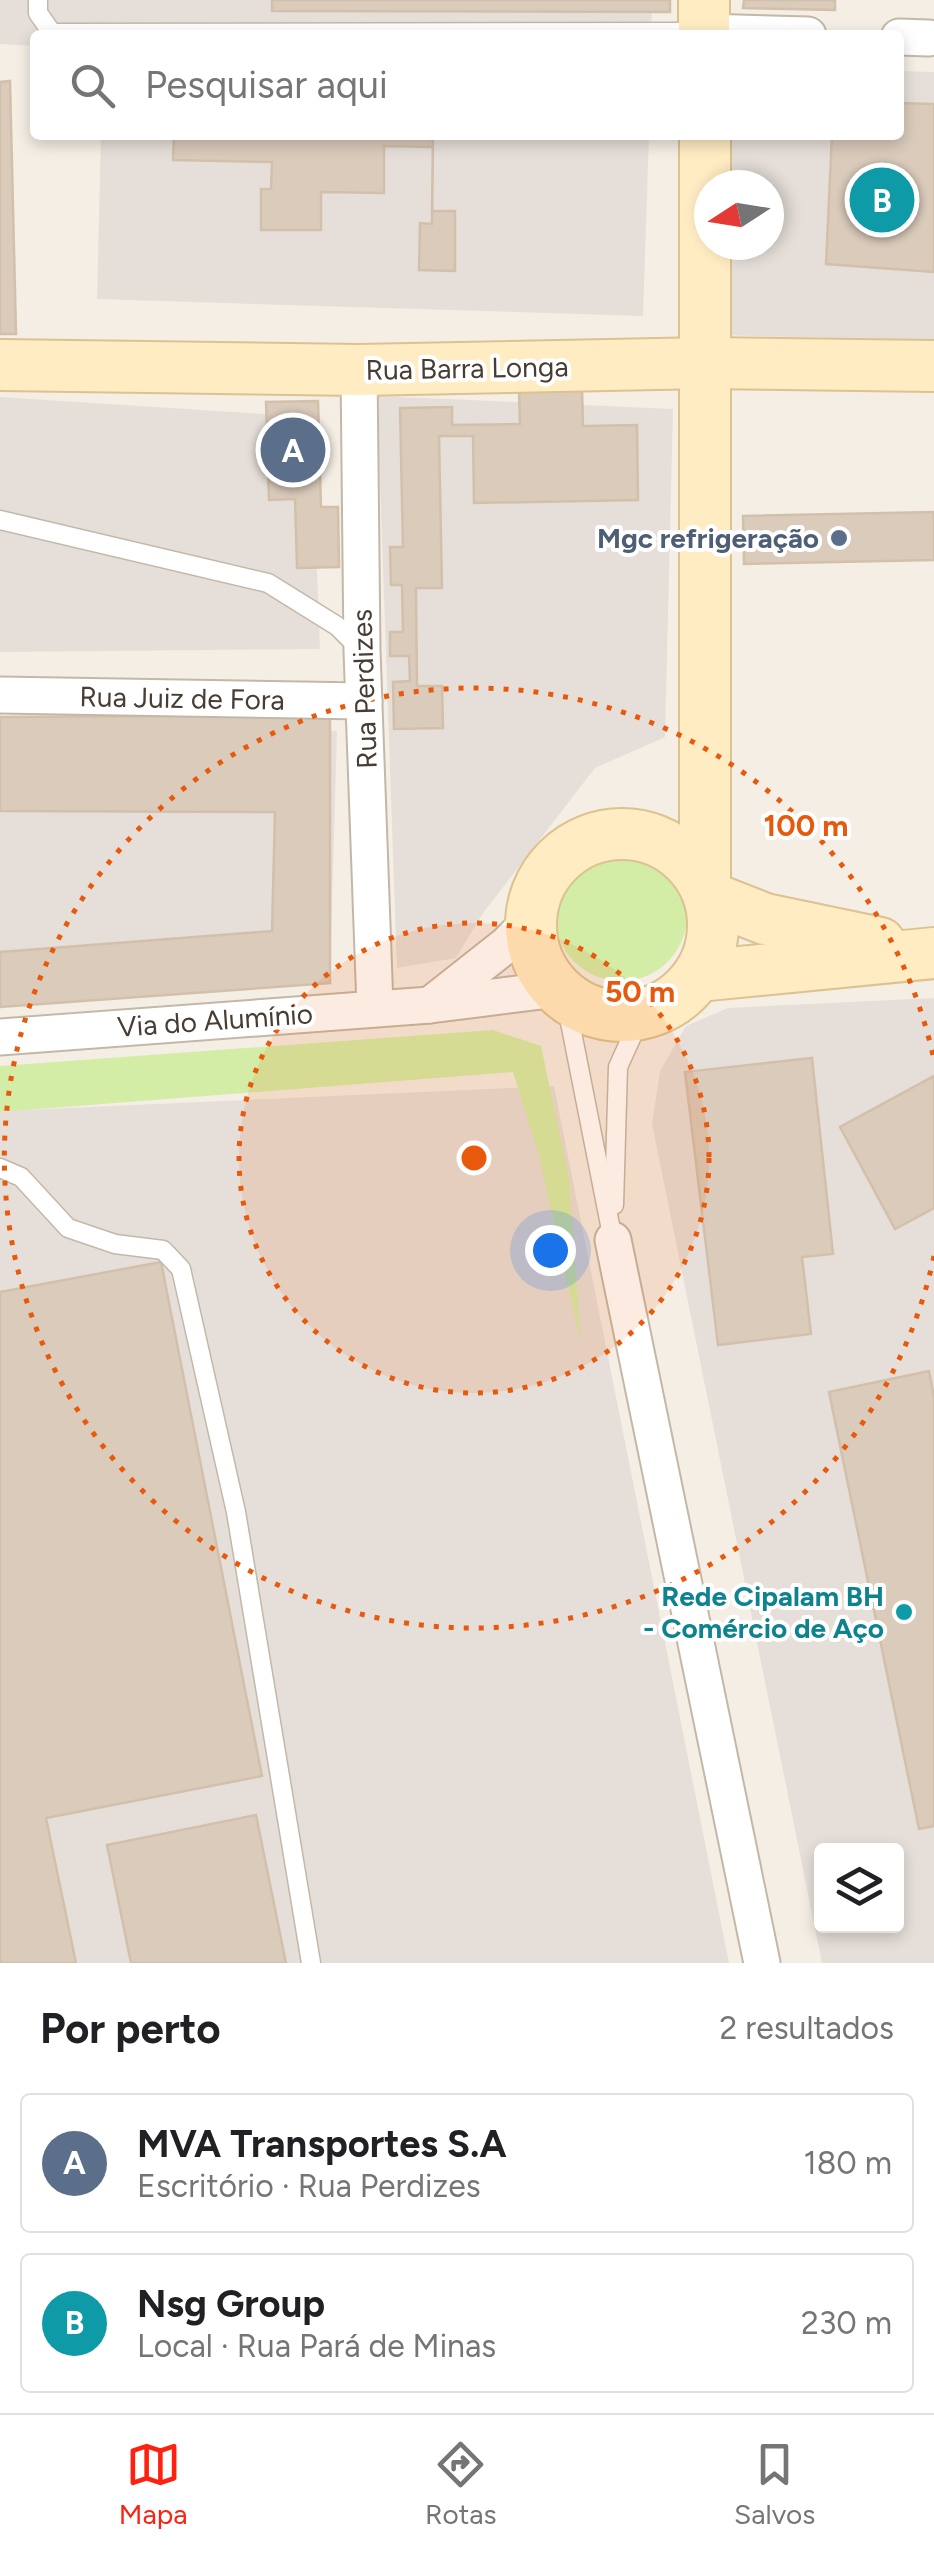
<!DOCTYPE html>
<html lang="pt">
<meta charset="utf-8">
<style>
body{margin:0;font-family:Figtree,sans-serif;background:#f2f2f2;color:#202124}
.controls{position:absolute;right:30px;bottom:30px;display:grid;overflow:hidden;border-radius:10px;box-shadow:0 5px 15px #0003}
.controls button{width:90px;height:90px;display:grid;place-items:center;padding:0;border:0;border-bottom:2px solid #e0e0e0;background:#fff;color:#202124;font:50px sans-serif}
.compass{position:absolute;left:694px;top:170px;width:90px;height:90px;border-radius:50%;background:#fff;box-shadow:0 5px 15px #0003;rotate:258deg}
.you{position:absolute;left:550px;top:1250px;width:35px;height:35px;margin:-25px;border:8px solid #fff;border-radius:50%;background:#1a73e8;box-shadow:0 0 0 15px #1a73e833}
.badge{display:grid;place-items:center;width:65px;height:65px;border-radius:50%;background:#ff2110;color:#fff;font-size:32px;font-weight:700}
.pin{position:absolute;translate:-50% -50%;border:5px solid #fff;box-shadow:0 2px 10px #0006}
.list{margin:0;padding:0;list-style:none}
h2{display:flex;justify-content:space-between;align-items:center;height:130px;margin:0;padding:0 40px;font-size:42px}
h2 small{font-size:32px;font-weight:400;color:#757577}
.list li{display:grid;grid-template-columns:65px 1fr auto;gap:30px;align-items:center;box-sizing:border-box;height:140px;margin:0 20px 20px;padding:0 20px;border:2px solid #e0e0e0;border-radius:10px}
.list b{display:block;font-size:38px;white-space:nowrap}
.list p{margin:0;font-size:32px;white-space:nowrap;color:#757577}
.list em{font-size:32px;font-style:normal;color:#757577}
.icon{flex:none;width:55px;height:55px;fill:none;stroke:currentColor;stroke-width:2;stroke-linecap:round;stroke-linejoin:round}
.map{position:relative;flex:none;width:934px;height:1963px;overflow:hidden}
.search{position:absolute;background:#fff;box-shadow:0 5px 15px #0003;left:30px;right:30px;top:30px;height:110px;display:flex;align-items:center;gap:25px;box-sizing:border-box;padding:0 35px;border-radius:10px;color:#757577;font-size:38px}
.sheet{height:450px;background:#fff}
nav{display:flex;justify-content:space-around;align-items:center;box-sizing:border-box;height:140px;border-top:2px solid #e0e0e0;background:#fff;font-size:28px;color:#757577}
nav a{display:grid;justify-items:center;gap:5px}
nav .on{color:#ff2110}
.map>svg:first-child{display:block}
</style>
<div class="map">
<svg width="934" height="1963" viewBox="0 0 934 1963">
<rect width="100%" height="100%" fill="#f4eee4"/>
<g fill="#e6dfd9" fill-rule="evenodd">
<polygon points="0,0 652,0 651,35 35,35 35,46 0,44"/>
<polygon points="899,71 934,72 934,341 722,335 724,245 769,245 769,185 725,185 727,135 899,135"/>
<polygon points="101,135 649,135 643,316 97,299"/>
<polygon points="377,396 673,409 665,737 595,768 483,913 456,958 397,968"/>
<polygon points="0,397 311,417 320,649 0,652"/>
<polygon points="0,716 337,731 330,976 0,979"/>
<path d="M934,998V1963H822L652,1124L660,1071L686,1026L728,1008ZM822,1850H896V1926H822Z"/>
<polygon points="554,1086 729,1963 0,1963 0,1111"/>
</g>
<g fill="#d3eda7">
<circle cx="621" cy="915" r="66"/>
<polygon points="493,1030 541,1046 569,1178 581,1344 539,1156 513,1072 0,1112 0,1066"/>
</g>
<g fill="#dacbbb" stroke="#d2c0aa" stroke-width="2.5">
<polygon points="272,0 670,0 670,12 272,11"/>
<polygon points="744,0 835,0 835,10 743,8"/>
<polygon points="10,81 16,334 0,334 0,82"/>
<polygon points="899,103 934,104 934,272 826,264 832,135 899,135"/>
<polygon points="174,135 433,135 432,211 455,211 455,271 419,270 420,223 432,224 433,147 384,146 384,193 321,192 321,230 261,230 261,189 271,189 272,162 173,160"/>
<polygon points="582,389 583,426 637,425 638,500 474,503 473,436 439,436 442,588 416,588 417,686 442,686 443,728 394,729 393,682 410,681 409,656 390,656 390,632 403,632 402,585 391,585 390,547 403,547 400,408 452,407 452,425 520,424 519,390"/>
<polygon points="318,401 321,507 338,507 339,567 297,568 295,499 269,500 266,402"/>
<polygon points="934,512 934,560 744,564 743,516"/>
<polygon points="330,715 330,983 0,1007 0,952 272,931 275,812 0,811 0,717"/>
<polygon points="812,1058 833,1254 802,1257 811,1334 718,1345 685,1072"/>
<polygon points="934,1076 934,1208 895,1229 840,1127"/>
<polygon points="161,1262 262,1776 46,1818 76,1963 0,1963 0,1292"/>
<polygon points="929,1371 934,1397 934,1826 919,1829 829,1392"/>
<polygon points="256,1815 286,1963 131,1963 107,1845"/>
</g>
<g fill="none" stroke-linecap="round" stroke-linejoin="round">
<defs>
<g id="lane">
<polyline points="38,0 38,13 52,33 699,32"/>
<polyline points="0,520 268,583 337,626 358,647"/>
<polyline points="565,997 613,1240"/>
<polyline points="0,1168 21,1177 68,1228 115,1244 163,1250 181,1269 236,1512 311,1963"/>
<polyline points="614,1205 618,1067 642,1014"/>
</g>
<g id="street">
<polyline points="704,32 808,35"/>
<polyline points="899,37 929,38"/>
<polyline points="359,370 362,651 375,1007"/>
<polyline points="0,695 364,701"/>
<polyline points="430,1005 506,945 531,920"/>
<polyline points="0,1037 430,1005 557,989"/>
<polyline points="613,1240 762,1963"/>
</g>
<g id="secondary">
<polyline points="704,35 704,0"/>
<polyline points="0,365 359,370 707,363 934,366"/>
<circle cx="622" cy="925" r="91"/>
<polyline points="705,887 705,135"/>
<polyline points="709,897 765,919 880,943"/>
<polyline points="698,976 934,953"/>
</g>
</defs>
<use href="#lane" stroke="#c3b8a8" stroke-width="21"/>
<use href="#street" stroke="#c3b8a8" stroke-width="39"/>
<use href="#secondary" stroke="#dcc290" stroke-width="54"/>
<use href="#lane" stroke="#fff" stroke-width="18"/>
<use href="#street" stroke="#fff" stroke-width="35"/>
<use href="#secondary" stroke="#ffecc3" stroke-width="50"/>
</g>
<circle cx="474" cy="1158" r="235" fill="#e8590c" fill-opacity=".12"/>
<g fill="none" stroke="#e8590c" stroke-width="5" stroke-dasharray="5 10">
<circle cx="474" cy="1158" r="235"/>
<path d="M934 1256A470 470 0 1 1 934 1060"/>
</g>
<circle fill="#5c6f8a" stroke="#fff" stroke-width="4" cx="839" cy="538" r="10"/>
<circle fill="#0f9aa8" stroke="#fff" stroke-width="4" cx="904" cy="1612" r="10"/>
<g text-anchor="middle" stroke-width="8" stroke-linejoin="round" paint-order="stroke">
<g font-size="28" fill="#473d33" stroke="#fff">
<text transform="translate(467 368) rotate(-1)" y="10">Rua Barra Longa</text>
<text transform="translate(364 689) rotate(-92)" y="10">Rua Perdizes</text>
<text transform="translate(182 698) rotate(1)" y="10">Rua Juiz de Fora</text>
<text transform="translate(215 1020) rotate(-4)" y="10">Via do Alumínio</text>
</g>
<g font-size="28" font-weight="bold" fill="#4e5e75" stroke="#fff" text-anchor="end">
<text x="819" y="548">Mgc refrigeração</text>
</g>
<g font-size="28" font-weight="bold" fill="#0d838f" stroke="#fff" text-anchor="end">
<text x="884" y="1606">Rede Cipalam BH<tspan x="884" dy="32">- Comércio de Aço</tspan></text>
</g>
</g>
<circle cx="474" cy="1158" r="15" fill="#e8590c" stroke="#fff" stroke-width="5"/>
<g font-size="30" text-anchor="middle" font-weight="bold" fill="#e8590c" stroke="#fff" stroke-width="8" stroke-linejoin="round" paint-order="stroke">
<text x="806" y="836">100 m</text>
<text x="640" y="1002">50 m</text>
</g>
</svg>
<div class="controls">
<button><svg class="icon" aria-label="layers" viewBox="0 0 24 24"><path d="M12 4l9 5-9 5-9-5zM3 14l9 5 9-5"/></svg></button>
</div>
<svg class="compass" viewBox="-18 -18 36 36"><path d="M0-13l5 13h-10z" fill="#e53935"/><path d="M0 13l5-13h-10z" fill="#757577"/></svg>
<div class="you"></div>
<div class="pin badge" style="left:293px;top:450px;background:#5c6f8a">A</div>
<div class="pin badge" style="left:882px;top:200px;background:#0f9aa8">B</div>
<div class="search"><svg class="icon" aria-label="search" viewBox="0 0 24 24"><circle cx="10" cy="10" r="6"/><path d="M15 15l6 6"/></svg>Pesquisar aqui</div>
</div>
<section class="sheet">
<h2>Por perto<small>2 resultados</small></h2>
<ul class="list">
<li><span class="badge" style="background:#5c6f8a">A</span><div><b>MVA Transportes S.A</b><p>Escritório · Rua Perdizes</p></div><em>180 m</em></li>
<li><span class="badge" style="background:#0f9aa8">B</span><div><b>Nsg Group</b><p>Local · Rua Pará de Minas</p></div><em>230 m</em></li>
</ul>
</section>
<nav>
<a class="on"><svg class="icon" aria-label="map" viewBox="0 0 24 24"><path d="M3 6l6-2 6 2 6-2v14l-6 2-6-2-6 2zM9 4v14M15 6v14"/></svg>Mapa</a>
<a><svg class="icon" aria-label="directions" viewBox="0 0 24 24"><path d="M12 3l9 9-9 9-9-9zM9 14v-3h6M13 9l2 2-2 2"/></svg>Rotas</a>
<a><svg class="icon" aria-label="saved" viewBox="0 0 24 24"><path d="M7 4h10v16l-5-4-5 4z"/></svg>Salvos</a>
</nav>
